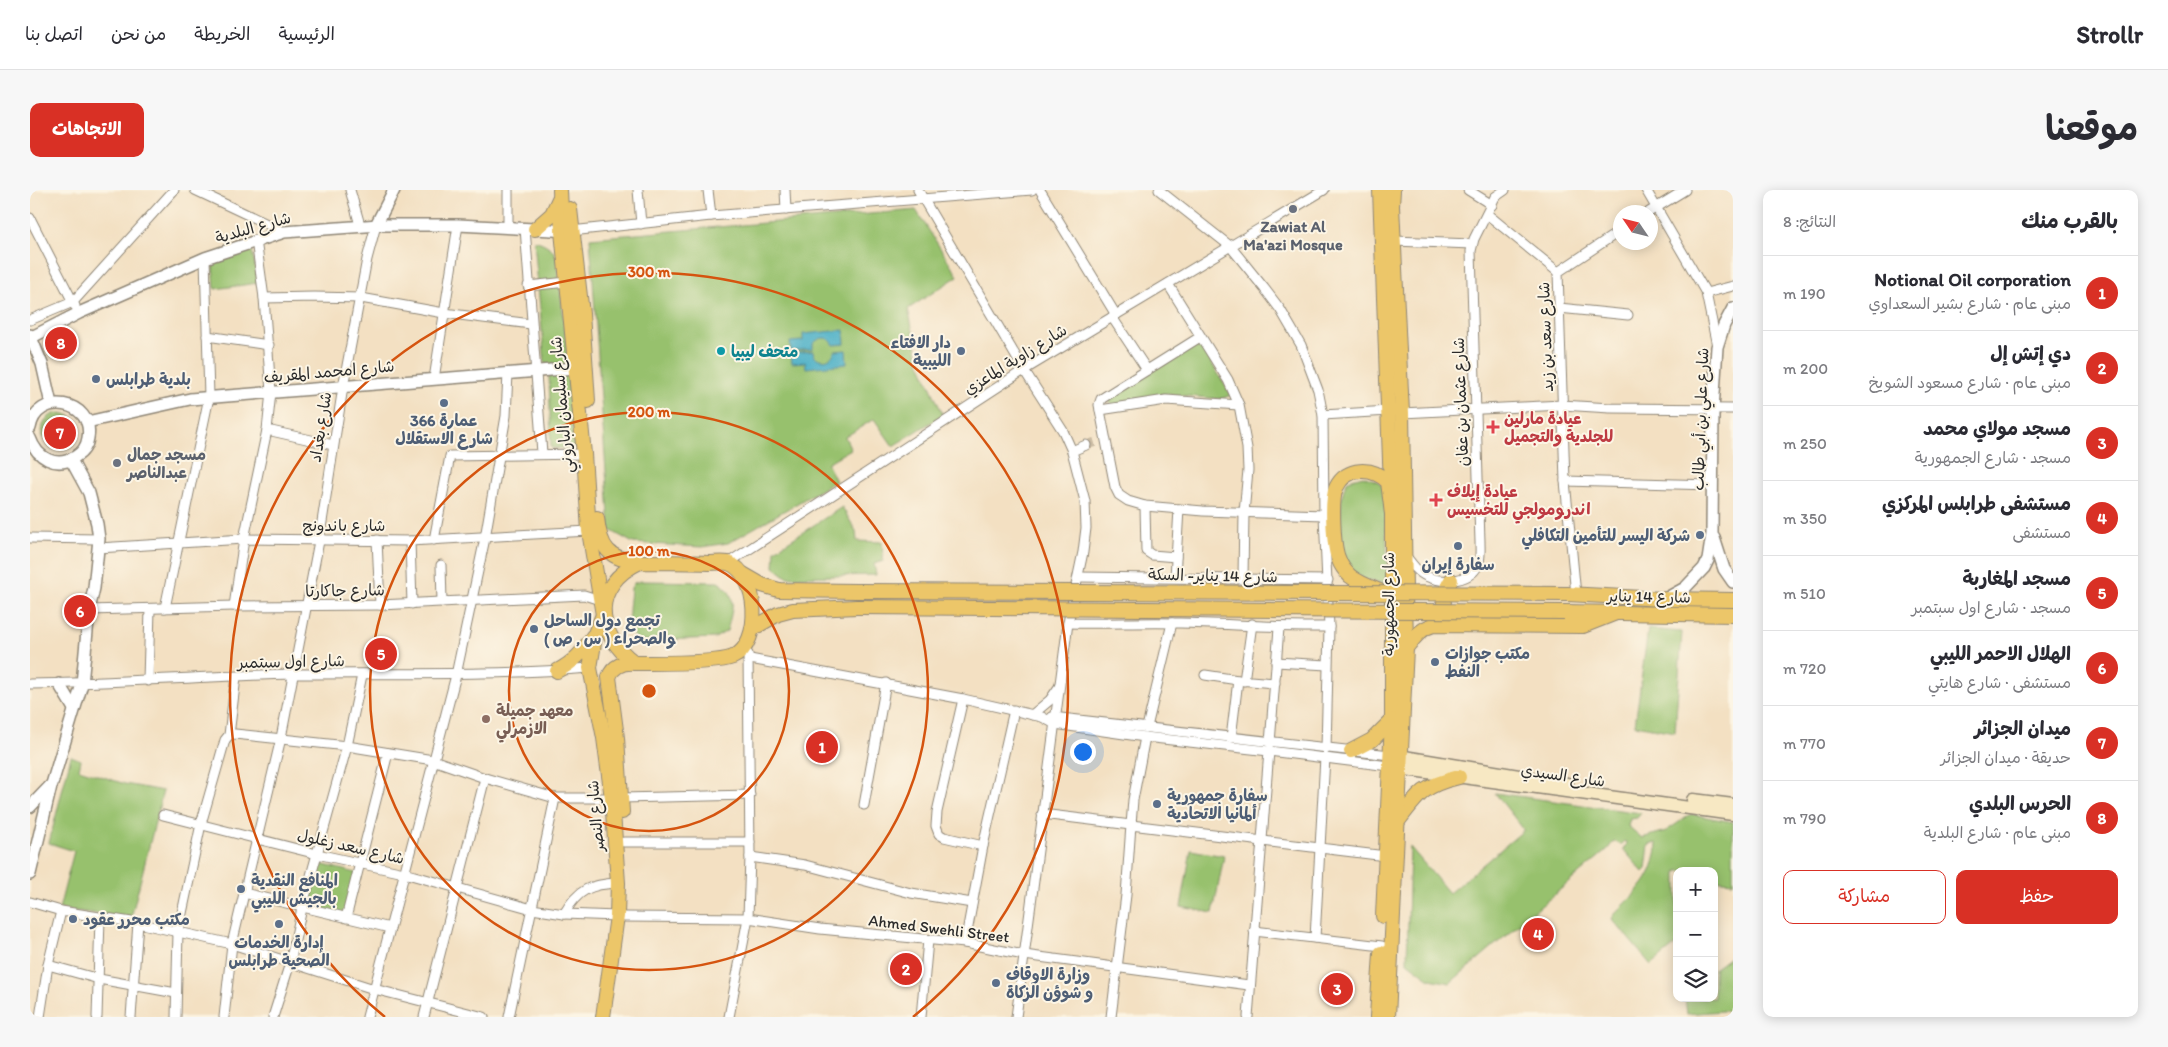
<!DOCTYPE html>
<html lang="ar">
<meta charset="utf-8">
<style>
body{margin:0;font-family:Itim,"Playpen Sans Arabic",sans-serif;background:#f7f7f7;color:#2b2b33;direction:rtl}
.controls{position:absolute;right:15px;bottom:15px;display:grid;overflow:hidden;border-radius:10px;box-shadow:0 2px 12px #0003}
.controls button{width:45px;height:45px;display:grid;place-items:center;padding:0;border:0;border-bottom:1px solid #e1e1e2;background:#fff;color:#2b2b33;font:25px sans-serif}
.compass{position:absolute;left:1583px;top:15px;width:45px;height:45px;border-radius:50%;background:#fff;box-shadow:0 2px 12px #0003;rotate:305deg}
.you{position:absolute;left:1052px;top:561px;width:18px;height:18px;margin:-12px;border:4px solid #fff;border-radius:50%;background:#1a73e8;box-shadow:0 0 0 8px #1a73e833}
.badge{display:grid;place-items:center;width:32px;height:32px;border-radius:50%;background:#d93025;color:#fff;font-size:16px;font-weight:700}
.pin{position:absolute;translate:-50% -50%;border:2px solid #fff;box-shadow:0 1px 5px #0006}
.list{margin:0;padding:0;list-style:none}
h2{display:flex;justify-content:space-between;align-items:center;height:65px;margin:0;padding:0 20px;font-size:21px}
h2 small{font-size:16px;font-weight:400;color:#7c7c81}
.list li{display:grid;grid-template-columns:32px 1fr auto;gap:15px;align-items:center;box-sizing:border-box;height:75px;padding:0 20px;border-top:1px solid #e1e1e2}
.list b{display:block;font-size:19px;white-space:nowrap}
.list p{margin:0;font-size:16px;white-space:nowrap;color:#7c7c81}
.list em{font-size:16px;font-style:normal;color:#7c7c81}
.actions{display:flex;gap:10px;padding:15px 20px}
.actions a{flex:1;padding:11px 0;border:1px solid #d93025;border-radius:10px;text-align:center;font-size:18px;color:#d93025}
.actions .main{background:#d93025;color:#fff}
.icon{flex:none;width:28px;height:28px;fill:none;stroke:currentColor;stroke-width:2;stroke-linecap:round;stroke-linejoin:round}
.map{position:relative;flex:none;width:1703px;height:827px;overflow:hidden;direction:ltr;border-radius:10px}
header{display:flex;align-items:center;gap:30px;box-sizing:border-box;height:70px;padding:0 25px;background:#fff;border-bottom:1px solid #e1e1e2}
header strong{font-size:24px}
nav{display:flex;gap:28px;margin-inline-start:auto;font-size:18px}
.intro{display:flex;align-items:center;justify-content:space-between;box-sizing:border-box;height:120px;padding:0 30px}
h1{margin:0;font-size:35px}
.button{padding:12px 22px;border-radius:10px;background:#d93025;color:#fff;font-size:18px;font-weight:700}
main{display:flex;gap:30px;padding:0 30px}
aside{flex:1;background:#fff;border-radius:10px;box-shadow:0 2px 12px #0003}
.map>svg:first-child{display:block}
</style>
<header>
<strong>Strollr</strong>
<nav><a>الرئيسية</a><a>الخريطة</a><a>من نحن</a><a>اتصل بنا</a></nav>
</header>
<div class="intro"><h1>موقعنا</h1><a class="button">الاتجاهات</a></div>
<main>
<aside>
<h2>بالقرب منك<small>النتائج: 8</small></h2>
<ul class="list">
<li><span class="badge">1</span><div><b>Notional Oil corporation</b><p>مبنى عام · شارع بشير السعداوي</p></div><em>190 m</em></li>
<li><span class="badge">2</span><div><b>دي إتش إل</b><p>مبنى عام · شارع مسعود الشويخ</p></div><em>200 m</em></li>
<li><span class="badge">3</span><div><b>مسجد مولاي محمد</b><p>مسجد · شارع الجمهورية</p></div><em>250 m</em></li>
<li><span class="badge">4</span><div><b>مستشفى طرابلس المركزي</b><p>مستشفى</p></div><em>350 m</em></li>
<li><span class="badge">5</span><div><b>مسجد المغاربة</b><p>مسجد · شارع اول سبتمبر</p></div><em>510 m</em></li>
<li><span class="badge">6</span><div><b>الهلال الاحمر الليبي</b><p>مستشفى · شارع هايتي</p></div><em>720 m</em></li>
<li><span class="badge">7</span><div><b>ميدان الجزائر</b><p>حديقة · ميدان الجزائر</p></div><em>770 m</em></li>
<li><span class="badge">8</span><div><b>الحرس البلدي</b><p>مبنى عام · شارع البلدية</p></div><em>790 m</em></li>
</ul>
<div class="actions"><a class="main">حفظ</a><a>مشاركة</a></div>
</aside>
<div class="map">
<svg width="1703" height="827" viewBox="0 0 1703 827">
<rect width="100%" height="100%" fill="#fcf5e5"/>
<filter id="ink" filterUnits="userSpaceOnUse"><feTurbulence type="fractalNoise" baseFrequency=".02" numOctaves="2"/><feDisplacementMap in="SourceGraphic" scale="10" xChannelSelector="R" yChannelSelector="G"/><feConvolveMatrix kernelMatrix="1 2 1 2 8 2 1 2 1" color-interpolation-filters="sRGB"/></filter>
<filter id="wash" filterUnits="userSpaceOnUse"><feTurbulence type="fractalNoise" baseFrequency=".0096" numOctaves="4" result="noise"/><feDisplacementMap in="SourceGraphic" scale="20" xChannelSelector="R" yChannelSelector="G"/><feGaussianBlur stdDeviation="1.12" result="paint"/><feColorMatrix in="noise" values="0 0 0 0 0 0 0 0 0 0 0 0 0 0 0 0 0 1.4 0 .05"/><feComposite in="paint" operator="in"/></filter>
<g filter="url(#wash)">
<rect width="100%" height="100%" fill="#f3e0c2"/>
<g fill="#97c16d" stroke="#61764c">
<polygon points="886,20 928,86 878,119 890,173 913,225 863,256 844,229 815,247 821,259 797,273 806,291 698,353 672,357 603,353 580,340 560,48"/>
<path d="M504,50C514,53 520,56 526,65L539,172L515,175Z"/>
<polygon points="222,60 228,93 185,99 183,74"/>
<polygon points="1169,152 1201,205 1191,209 1133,204 1083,215 1077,208"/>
<polygon points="538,184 544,258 521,258 519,185"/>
<circle cx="30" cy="241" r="18"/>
<path d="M1333,286L1349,292L1355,299L1358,393C1317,394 1310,366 1311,332C1311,316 1310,304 1318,290Z"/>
<polygon points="812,317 826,341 827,351 852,352 853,371 844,374 846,385 757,387 744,377 745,360"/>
<path d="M611,391L688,392C709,404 702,420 697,441L685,448L608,451C594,437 600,417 601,398L604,393Z"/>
<polygon points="1618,439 1652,442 1645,542 1605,535"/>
<polygon points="41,566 51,570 49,579 95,594 133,601 101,728 29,719 44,661 19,653"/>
<path d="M1465,603L1611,623L1607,628L1600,629L1598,636L1612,648L1636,641L1661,624L1703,632V692L1684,690V681H1647V754L1621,775L1582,729L1584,725C1601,707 1620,693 1625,668C1626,663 1628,659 1626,653L1619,655L1616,679L1613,682L1593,659L1597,654L1595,651L1591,655L1584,651L1577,660L1420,793L1400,789L1377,772L1380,657L1419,703L1494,640Z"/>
<polygon points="1161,660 1194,666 1183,723 1151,717"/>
<polygon points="290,674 326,683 315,725 279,716"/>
<polygon points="1703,765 1703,820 1657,824 1655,808 1684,808 1684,779"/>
</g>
<g fill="#47aec6" stroke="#396c78">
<path d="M814,140L815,154L804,155C799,146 790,146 783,154V159L761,161L760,152L773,151V144Z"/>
<path d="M816,160L817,174L776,178L775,172L762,173L761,163L783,161L784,166C792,172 801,171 805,161Z"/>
</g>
</g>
<g filter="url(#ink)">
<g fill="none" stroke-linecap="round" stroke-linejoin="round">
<polyline stroke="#cbbca4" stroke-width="9" stroke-dasharray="9 4.5" stroke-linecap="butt" points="1056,255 1066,252"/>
<defs>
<g id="minor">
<polyline points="165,0 254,42"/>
<polyline points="320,0 330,35"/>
<polyline points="478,0 478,38"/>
<polyline points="608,0 611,34"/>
<polyline points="678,0 681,26"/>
<polyline points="755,0 756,20"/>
<polyline points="888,0 994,180 1033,241 1042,261 1055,311 1056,338 1053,362 1038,433 986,827"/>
<polyline points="1010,0 1086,125"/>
<polyline points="1129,0 1200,56 1234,98 1250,119 1271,155 1288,200 1293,225 1294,325 1299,437 1296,559"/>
<polyline points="1438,0 1462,15"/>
<polyline points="1616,0 1676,103 1687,156"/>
<polyline points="1619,22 1655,0"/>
<polyline points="1457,24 1528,82"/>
<polyline points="0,28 45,116"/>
<polyline points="495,38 512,263"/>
<polyline points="541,41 681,26 1002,0"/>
<polyline points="1364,51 1442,54"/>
<polyline points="1138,94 1198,190 1209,215 1217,258 1218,280 1214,323 1213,388"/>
<polyline points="498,96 537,92"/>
<polyline points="1676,103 1703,96"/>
<polyline points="234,108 284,107 331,108 414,123 501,134"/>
<polyline points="1529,118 1598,125"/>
<polyline points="1082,127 1117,180"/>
<polyline points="0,130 43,112 144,0"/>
<polyline points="177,146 239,155"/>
<polyline points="1170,147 1071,209 1069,215 1085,297 1089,305 1098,311 1115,316 1173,321 1294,325"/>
<polyline points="404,189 428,35"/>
<polyline points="1070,220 1136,210 1209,215"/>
<polyline points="1372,223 1532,215 1580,218 1703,219"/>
<polyline points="1293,225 1359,221"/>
<polyline points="237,240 303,255"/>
<polyline points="1042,261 1056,255"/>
<polyline points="1535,291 1682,295"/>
<polyline points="1115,316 1116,361 1122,365 1146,367"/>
<polyline points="0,348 69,349"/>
<polyline points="347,350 350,415"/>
<polyline points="404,350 420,266 554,264"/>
<polyline points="380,351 382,414"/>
<polyline points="68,358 214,349 380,351 559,341"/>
<path d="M1375,365C1380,371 1384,378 1391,383C1406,394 1439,394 1448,375C1451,369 1450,359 1450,352L1441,61L1444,49L1465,7L1475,0"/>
<polyline points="698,373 994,180 1294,0"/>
<polyline points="411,375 412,412"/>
<polyline points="1048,387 1298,390"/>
<polyline points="1145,387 1149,319"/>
<polyline points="1546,405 1535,291 1528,82 1590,41"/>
<polyline points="204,416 214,349 237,240 241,202 234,108 226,50"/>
<polyline points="135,418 179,207 175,68"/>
<polyline points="59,420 204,416 350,415 554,405 570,410"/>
<path d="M1038,433C1075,434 1112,432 1150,433C1200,434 1249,438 1299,437"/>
<polyline points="720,469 933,509 1012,527 1025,534 1115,547 1239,561 1359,576"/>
<polyline points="1246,472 1297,475"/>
<polyline points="1175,485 1208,490 1245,493"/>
<polyline points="118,491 120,419"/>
<polyline points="1214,491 1222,434"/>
<path d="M0,494C88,493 177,486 265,484C363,483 462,486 560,478"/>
<polyline points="933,509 907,622 906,636 909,644 914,647 953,656"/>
<polyline points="1002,525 1020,510 1029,497"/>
<polyline points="1022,527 1360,565"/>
<polyline points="1117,537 1142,433"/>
<polyline points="199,545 205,544 317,556 403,570 455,588 525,608 582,608"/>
<polyline points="1201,548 1208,490"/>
<polyline points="1240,553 1249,438"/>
<polyline points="592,608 720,605"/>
<polyline points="834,615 856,493"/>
<polyline points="1012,624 1101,635 1103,610 1115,547"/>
<polyline points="133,625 287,664 374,683 502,719 534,724 587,726"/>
<polyline points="594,652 720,652"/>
<polyline points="720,667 775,675 881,703 942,713"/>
<polyline points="214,703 360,738"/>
<polyline points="0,712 31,721 108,733 202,754 344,799 454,827"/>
<path d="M534,724C548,699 561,694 588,693"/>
<polyline points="594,727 718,728 790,739 935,753 994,765 1219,795"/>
<polyline points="316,728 358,563"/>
<polyline points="1224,741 1352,756"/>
<polyline points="1285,748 1295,567"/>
<polyline points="935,753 953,656 984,520"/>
<polyline points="18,775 69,789 146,803"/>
<polyline points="10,827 18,775 31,721"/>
<polyline points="67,827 70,728"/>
<polyline points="101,827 108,733"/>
<polyline points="146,827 148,742 171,634 195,550 199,545 206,487"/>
<polyline points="194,827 202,754 251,548 289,351 313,197 337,69 346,35"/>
<polyline points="243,827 260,773 272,718 317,556 332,485"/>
<polyline points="337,827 426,485 455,348 476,226 478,183"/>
<polyline points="394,827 455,588"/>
<polyline points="479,827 525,608"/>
<polyline points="699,827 718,728 720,667 718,464"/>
<polyline points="891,827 898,750"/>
<polyline points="1081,827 1096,705 1101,635 1356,666"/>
<polyline points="1218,827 1239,561"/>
</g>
<g id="tertiary">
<polyline points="346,35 364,0"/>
<polyline points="0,145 12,174 21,214"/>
<polyline points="0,148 49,123 175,68 254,42 349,35 428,35 540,41"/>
<polyline points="57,232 160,209 546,178"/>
<path d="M0,238C6,200 65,210 58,248C57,256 52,263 45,267C26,279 7,268 0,248"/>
<polyline points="1684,348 1694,379 1703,392"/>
<polyline points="1635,409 1655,398 1674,378 1678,370 1682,344 1683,220 1687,157 1694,135 1703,118"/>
<polyline points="29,494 44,519"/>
<polyline points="0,617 22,594 52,494 59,420 64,398 69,349 67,334 59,303 41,270"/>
<polyline points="0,684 21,596"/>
</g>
<g id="secondary">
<polyline points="1362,565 1537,594"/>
<polyline points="1361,577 1703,624"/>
<polyline points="1663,610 1703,615"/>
</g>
<g id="primary">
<polyline points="1350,0 1362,324 1362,530 1353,726"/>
<polyline points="1321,561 1342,550 1362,530"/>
<path d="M1369,630C1389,603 1395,595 1429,587"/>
<polyline points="1347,827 1351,763"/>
<polyline points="1358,827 1376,458 1372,223 1362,16 1363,0"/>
</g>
<g id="trunk">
<polyline points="530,0 532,41 554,264 559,341 573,425"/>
<polyline points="540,19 552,124 558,211"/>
<polyline points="505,39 522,24 529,9"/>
<path d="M567,328C570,358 579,370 610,372"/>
<path d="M610,372C633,372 656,372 679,373C684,373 692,372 698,373C729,383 733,454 703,467C686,474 626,473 605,473C564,443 561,395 610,372Z"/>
<polyline points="713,384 732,395 749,400 827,401"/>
<path d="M1355,403C1343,398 1330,394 1320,386C1316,382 1311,376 1309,370C1303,358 1301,310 1306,298C1316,276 1343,277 1358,292L1362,324"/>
<polyline points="1537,404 1633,409 1703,410"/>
<polyline points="1534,422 1703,425"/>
<path d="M1418,431C1411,417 1413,403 1421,390"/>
<polyline points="722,439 748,424 763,420 827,417"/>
<path d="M1376,458C1384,448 1391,438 1404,435L1553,436L1586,423"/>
<path d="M527,481C544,472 553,462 563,446"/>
<path d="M592,622L587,548L579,487C583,476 593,472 605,473"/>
<polyline points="573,827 587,726 588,693 582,608 574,548 560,478 566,441 573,425"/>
</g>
</defs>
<use href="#minor" stroke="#8f8676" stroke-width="11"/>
<use href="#tertiary" stroke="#8f8676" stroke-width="14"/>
<use href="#secondary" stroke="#8f8676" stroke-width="15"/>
<use href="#primary" stroke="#8f8676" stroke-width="16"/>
<use href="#trunk" stroke="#8f8676" stroke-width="16"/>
<use href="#minor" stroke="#fff" stroke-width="9"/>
<use href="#tertiary" stroke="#fff" stroke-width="11"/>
<use href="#secondary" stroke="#f7e8c3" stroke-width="12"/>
<use href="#primary" stroke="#ecc669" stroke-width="14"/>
<use href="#trunk" stroke="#ecc669" stroke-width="14"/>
<defs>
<g id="trunk-bridge">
<polyline points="827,401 1537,404"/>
<polyline points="827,417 1534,422"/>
</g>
</defs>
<use href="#trunk-bridge" stroke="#8f8676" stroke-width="16" stroke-linecap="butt"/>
<use href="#trunk-bridge" stroke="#ecc669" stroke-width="14"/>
</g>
</g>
<g fill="none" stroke="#d5540f" stroke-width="2.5">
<circle cx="619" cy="501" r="140"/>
<circle cx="619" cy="501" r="279"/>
<path d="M355 827A419 419 0 1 1 883 827"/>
</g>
<g fill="#6b7280" stroke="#fcf5e5" stroke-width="2">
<circle cx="1263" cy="19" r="5"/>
<circle cx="87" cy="273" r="5"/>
</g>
<circle fill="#0f9aa8" stroke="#fcf5e5" stroke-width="2" cx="691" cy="161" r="5"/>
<g fill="#5c6f8a" stroke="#fcf5e5" stroke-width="2">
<circle cx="931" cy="161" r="5"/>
<circle cx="66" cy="189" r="5"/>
<circle cx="414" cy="213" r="5"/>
<circle cx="1670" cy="345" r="5"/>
<circle cx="1428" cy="356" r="5"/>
<circle cx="504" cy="439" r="5"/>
<circle cx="1405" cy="472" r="5"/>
<circle cx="1127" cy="614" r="5"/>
<circle cx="211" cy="699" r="5"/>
<circle cx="43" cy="729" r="5"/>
<circle cx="249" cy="734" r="5"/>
<circle cx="966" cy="793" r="5"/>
</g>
<g fill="#e0444e" stroke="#fcf5e5" stroke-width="2">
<path d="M1460.5 229.5h5v5h5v5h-5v5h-5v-5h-5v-5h5z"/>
<path d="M1403.5 302.5h5v5h5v5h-5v5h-5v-5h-5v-5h5z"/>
</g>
<circle fill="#8d6e63" stroke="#fcf5e5" stroke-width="2" cx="456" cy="529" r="5"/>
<g text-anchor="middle" stroke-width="4" stroke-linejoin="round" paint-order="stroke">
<g font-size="16" font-weight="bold" fill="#5b616d" stroke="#fcf5e5">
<text x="1263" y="42">Zawiat Al<tspan x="1263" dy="18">Ma'azi Mosque</tspan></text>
<text x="97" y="270" text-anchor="start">مسجد جمال<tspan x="97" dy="18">عبدالناصر</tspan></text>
</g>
<g font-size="16" fill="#2b2b2b" stroke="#fcf5e5">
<text transform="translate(223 37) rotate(-16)" y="6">شارع البلدية</text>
<text transform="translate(1515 147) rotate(-92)" y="6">شارع سعد بن زيد</text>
<text transform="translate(985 169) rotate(-32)" y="6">شارع زاوية الماعزي</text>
<text transform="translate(299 181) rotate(-5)" y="6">شارع امحمد المقريف</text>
<text transform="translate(1430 212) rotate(-92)" y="6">شارع عثمان بن عفان</text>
<text transform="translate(531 215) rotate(-95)" y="6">شارع سليمان الباروني</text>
<text transform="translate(1670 229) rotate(-88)" y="6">شارع علي بن أبي طالب</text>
<text transform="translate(290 237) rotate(-81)" y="6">شارع بغداد</text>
<text x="314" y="341">شارع باندونج</text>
<text transform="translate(1183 385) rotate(1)" y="6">شارع 14 يناير- السكة</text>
<text transform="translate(315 400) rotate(-1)" y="6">شارع جاكارتا</text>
<text transform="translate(1619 406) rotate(1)" y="6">شارع 14 يناير</text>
<text transform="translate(1358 414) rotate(-90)" y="6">شارع الجمهورية</text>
<text transform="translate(261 471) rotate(-1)" y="6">شارع اول سبتمبر</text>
<text transform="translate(1533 585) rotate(8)" y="6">شارع السيدي</text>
<text transform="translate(565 626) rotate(-95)" y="6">شارع النصر</text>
<text transform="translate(321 656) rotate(13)" y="6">شارع سعد زغلول</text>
<text transform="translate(909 738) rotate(7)" y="6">Ahmed Swehli Street</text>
</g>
<g font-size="16" font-weight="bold" fill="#4e5e75" stroke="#fcf5e5" text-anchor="start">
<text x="921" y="158" text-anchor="end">دار اﻻفتاء<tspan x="921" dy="18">الليبية</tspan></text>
<text x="76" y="195">بلدية طرابلس</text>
<text x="414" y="236" text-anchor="middle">عمارة 366<tspan x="414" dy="18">شارع الاستقلال</tspan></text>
<text x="1660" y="351" text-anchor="end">شركة اليسر للتأمين التكافلي</text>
<text x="1428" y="380" text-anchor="middle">سفارة إيران</text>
<text x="514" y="436">تجمع دول الساحل<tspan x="514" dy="18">والصحراء ( س , ص )</tspan></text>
<text x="1415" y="469">مكتب جوازات<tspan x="1415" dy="18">النفط</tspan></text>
<text x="1137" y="611">سفارة جمهورية<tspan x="1137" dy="18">ألمانيا الاتحادية</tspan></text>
<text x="221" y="696">المنافع النقدية<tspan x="221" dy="18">بالجيش الليبي</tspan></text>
<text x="53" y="735">مكتب محرر عقود</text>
<text x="249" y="758" text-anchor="middle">إدارة الخدمات<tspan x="249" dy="18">الصحية طرابلس</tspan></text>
<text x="976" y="790">وزارة الاوقاف<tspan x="976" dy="18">و شوؤن الزكاة</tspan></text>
</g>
<g font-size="16" font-weight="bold" fill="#0d838f" stroke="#fcf5e5" text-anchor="start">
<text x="701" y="167">متحف ليبيا</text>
</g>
<g font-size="16" font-weight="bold" fill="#be3a42" stroke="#fcf5e5" text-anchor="start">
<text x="1474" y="234">عيادة مارلين<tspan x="1474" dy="18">للجلدية والتجميل</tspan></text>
<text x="1417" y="307">عيادة إيلاف<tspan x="1417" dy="18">اندرومولجي للتخسيس</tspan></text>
</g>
<g font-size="16" font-weight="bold" fill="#785e54" stroke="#fcf5e5" text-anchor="start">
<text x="466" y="526">معهد جميلة<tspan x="466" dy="18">الازمرلي</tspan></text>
</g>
</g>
<circle cx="619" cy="501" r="8" fill="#d5540f" stroke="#fcf5e5" stroke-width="2.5"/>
<g font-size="15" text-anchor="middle" font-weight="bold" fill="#d5540f" stroke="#fcf5e5" stroke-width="4" stroke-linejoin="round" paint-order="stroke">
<text x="619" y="87">300 m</text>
<text x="619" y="227">200 m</text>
<text x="619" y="366">100 m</text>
</g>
</svg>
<div class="controls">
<button>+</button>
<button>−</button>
<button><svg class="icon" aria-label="layers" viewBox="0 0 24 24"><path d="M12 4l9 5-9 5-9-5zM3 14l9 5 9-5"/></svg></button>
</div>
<svg class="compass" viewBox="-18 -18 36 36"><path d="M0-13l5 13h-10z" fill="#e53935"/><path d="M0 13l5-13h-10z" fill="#7c7c81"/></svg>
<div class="you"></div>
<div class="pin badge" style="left:792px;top:557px">1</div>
<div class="pin badge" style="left:876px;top:779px">2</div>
<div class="pin badge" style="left:1307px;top:799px">3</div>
<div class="pin badge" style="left:1508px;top:744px">4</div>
<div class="pin badge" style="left:351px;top:464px">5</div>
<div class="pin badge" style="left:50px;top:421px">6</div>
<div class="pin badge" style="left:30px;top:243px">7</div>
<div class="pin badge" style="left:31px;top:153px">8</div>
</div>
</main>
